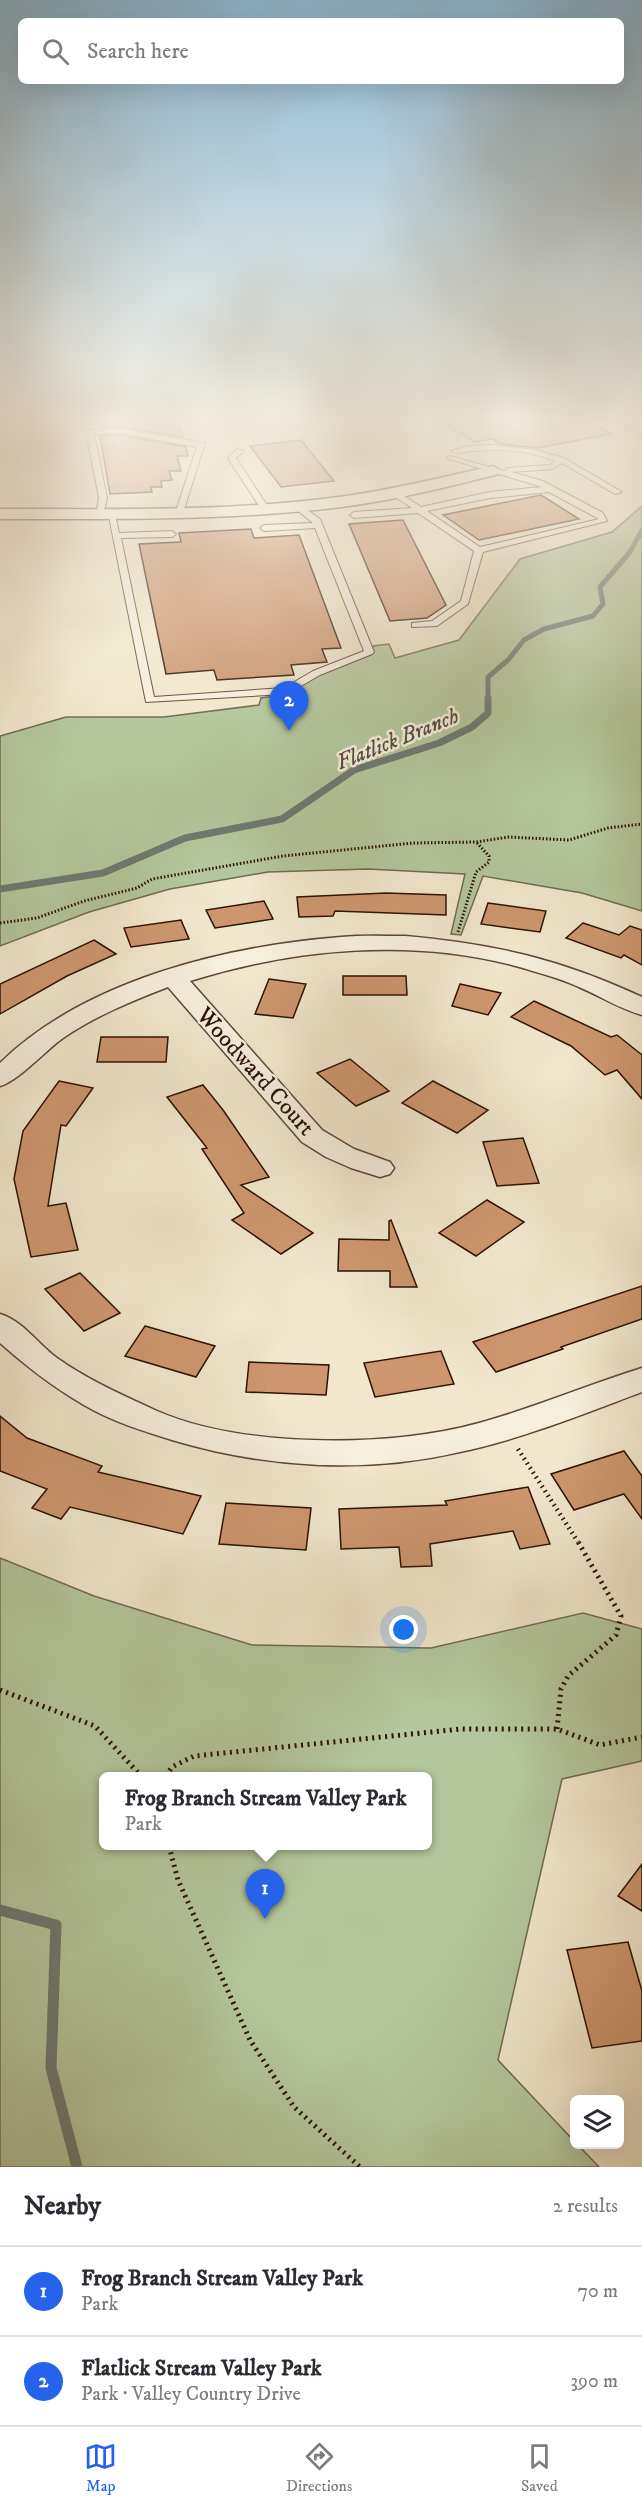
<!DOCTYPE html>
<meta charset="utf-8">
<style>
body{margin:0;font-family:"IM FELL DW Pica",serif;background:#f2f2f3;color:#2b2b33}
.controls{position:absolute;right:18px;bottom:18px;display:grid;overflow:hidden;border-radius:9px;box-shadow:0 6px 24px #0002}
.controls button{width:54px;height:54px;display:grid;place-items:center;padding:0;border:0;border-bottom:2px solid #e1e1e2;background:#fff;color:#2b2b33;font:30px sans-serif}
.you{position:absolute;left:404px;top:1630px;width:21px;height:21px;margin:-15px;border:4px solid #fff;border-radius:50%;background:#1a73e8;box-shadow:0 0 0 9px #1a73e833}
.badge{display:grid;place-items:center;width:39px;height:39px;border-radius:50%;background:#2563eb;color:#fff;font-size:20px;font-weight:700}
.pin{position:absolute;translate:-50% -50px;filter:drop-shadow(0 2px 3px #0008)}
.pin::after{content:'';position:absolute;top:32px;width:21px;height:18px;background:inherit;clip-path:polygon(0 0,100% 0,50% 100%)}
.popup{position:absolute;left:99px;top:1772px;width:333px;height:78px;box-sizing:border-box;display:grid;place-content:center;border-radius:9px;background:#fff;filter:drop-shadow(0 2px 4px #0005);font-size:20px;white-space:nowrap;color:#7c7c81}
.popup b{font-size:22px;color:#2b2b33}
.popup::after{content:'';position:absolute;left:50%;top:100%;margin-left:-12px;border:12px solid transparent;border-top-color:#fff}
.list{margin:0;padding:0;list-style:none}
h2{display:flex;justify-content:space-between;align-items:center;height:78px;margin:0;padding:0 24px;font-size:26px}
h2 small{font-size:20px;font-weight:400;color:#7c7c81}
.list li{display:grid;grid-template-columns:39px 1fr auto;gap:18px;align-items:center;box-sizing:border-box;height:90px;padding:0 24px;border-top:2px solid #e1e1e2}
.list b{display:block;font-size:22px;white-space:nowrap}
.list p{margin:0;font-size:20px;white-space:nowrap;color:#7c7c81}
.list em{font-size:20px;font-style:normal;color:#7c7c81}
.icon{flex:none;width:33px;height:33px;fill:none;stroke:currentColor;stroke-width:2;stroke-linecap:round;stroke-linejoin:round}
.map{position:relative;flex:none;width:642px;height:2167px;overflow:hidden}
.search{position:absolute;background:#fff;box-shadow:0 6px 24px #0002;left:18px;right:18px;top:18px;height:66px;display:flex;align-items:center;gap:15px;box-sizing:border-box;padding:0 21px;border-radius:9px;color:#7c7c81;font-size:22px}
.sheet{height:258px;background:#fff}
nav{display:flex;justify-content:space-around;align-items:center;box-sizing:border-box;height:84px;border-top:2px solid #e1e1e2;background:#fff;font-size:16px;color:#7c7c81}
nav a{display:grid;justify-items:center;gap:3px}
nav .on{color:#2563eb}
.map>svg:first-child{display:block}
</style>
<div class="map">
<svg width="642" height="2167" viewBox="0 0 642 2167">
<rect width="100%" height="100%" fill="#f1e7cc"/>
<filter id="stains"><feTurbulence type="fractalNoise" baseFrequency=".00333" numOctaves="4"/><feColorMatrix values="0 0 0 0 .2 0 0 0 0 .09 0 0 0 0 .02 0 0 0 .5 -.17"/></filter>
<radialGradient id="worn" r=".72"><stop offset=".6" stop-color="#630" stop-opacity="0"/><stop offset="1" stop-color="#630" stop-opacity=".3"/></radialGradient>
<g fill="#b4c79c" stroke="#706c50" stroke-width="1.5" fill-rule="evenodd">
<polygon points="642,506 642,911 582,893 483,876 461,935 451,934 465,874 368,869 268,872 170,889 89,912 0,946 0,736 66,717 164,717 259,705 261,698 283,695 317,675 371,655 373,646 389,644 395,658 459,640 520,559 612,532"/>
<path d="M0,1558L94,1596L252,1645L431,1648L583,1613L642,1629V1761L562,1779L498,2060L574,2141V2144L578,2145L599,2167H0ZM103,1776H427V1846H103Z"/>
</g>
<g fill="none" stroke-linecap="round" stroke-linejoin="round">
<polyline stroke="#6f7971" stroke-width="5" points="488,699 488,677 508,660 524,640 544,629 593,616 603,604 600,587 630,552 642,530"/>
<polyline stroke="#6f7971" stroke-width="7" points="0,889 103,873 185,838 282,819 354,770 439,743 472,727 488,713 488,698"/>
<polyline stroke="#6f7971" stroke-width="11" points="0,1910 56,1925 51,2068 77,2167"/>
</g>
<g fill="#cd966e" stroke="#2d1105" stroke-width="1.5">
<polygon points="102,420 178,420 183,437 121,427 101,427"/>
<polygon points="438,420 587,420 611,434 538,448 501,444 492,439 475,442"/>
<polygon points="121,435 186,447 188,456 177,456 181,471 169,471 172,480 161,481 162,487 151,487 152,492 110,494 100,436"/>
<polygon points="301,440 334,481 281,487 250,446"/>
<polygon points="541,495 579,519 479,540 443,515"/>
<polygon points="403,520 446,605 427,618 390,621 349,524"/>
<polygon points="251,529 254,538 299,535 341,648 322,649 327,662 291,665 294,675 217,680 214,670 166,674 139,544 181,542 179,533"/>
<polygon points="386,893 446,895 446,915 335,911 333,916 299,917 297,897"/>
<polygon points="264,901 273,919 215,928 206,910"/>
<polygon points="488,903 546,911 540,932 481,924"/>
<polygon points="181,920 189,939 131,947 124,928"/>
<polygon points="583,923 619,935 630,926 642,930 642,965 624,955 621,958 566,938"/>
<polygon points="94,940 116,954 67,976 0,1014 0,984"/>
<polygon points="343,976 406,976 407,995 343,995"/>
<polygon points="269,979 306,984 293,1018 255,1014"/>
<polygon points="460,984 501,993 488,1015 452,1006"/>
<polygon points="534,1001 611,1037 617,1035 642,1055 642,1099 617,1070 605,1075 571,1046 511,1017"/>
<polygon points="101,1037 168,1037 166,1062 97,1062"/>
<polygon points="350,1059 389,1091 356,1106 317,1073"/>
<polygon points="59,1081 93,1088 66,1126 61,1125 48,1206 66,1203 78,1250 31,1257 14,1179 23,1131"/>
<polygon points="433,1081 488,1110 457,1133 402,1103"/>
<polygon points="203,1085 223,1110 269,1177 241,1185 313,1233 281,1254 232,1220 244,1213 202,1149 207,1148 167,1097"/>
<polygon points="523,1138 539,1183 497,1186 483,1142"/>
<polygon points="487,1200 524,1222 476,1256 439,1233"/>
<polygon points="391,1220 417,1287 390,1287 390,1271 338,1271 339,1239 389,1240 389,1221"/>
<polygon points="80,1273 120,1313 84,1331 45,1289"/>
<polygon points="642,1286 642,1319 561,1347 563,1349 496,1372 473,1342"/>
<polygon points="145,1326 215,1346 196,1377 125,1356"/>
<polygon points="441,1351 454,1384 375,1397 364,1363"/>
<polygon points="249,1362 329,1365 326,1395 246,1392"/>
<polygon points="0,1416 27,1438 102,1466 98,1472 201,1496 183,1534 70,1507 61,1519 32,1508 47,1489 0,1471"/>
<polygon points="624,1451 642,1476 642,1519 624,1494 574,1510 551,1474"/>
<polygon points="528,1487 550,1544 520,1549 513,1531 430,1544 432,1566 401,1567 399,1547 341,1549 339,1509 447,1505 445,1501"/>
<polygon points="226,1503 311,1508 306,1550 219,1544"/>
<polygon points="642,1864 642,1911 618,1896"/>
<polygon points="628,1942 642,1991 642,2041 592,2048 567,1950"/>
</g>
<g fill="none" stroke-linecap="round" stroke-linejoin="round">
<defs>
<g id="service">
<polygon points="121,429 205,443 182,516 175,514 197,447 121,433 94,434 107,498 103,514 96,516 99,498 86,432 90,430"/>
<path d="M494,445L536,450L564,458L622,492L615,494L562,463L552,469L511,472L543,481L603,513L607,521L483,552L468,604L437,626L412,627V623L432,621L461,601L474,551L418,513L354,518L350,515L354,512L412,508L392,495L391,493L395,490L421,507L490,492L542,487L446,458L450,456L504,471L508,468L550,465L555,461C529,451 501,448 474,451C466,451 457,455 451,451L467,446ZM549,492L599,519L480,547L427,511L490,498Z"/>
<polygon points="237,449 244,451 236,458 270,510 269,512 263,512 228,458"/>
<polygon points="299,504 320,519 374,652 372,654 320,675 287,694 146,702 108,512 115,514 119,533 172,531 176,534 172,537 121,538 154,697 284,688 313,671 364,651 315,528 264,531 260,528 264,525 313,523 296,509 296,505"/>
</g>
<g id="minor">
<polygon points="279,420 299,420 300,422 292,427"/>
<polygon points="618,420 637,420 642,423 642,434"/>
<path d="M493,466L501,471L499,474C447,487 395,500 342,507C229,521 114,519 0,519V509C115,509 231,512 346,496C395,489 444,477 493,466Z"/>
<path d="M405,936C495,944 560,959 642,997V1015C620,1009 600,996 579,987C562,979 542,974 523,968C416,937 295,948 190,981L322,1130L354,1149L390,1162L394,1168L390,1174L380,1177L351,1168L326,1157L302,1142L168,987C132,1001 95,1016 63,1038C46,1050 17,1082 0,1086V1063C85,980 226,946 341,937C362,935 384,936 405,936Z"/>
<path d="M0,1314C23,1321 38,1344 57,1358C88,1380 122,1395 157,1411C242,1448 390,1448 479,1423C534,1408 587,1385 642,1368V1392C583,1414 522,1439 460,1452C365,1474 266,1468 172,1440C143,1431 111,1421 84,1405C53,1387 26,1366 0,1343Z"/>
</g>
</defs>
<use href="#service" stroke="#5e4637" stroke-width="2"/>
<use href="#minor" stroke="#5e4637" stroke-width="3"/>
<g stroke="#2d1105" stroke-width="3" stroke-dasharray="1.5 2" stroke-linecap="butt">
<polyline points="0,923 37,918 84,901 137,888 152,879 283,856 413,843 476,842 509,837 569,840 608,828 642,824"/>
<polyline points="458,932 476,872 489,862 489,856 477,843"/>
</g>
<polyline stroke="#2d1105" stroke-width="4.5" stroke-dasharray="1.5 4" stroke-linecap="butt" points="518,1449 578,1542"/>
<g stroke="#2d1105" stroke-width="5" stroke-dasharray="2 4.5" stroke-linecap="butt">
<polyline points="0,1690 95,1726 141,1776"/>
<polyline points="557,1729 561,1689 568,1676 616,1635 621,1616 577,1540"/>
<polyline points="166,1776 172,1767 194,1756 461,1729 557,1729 600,1745 642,1737"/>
<polyline points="169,1846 178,1880 250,2040 294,2107 360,2167"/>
</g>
<use href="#service" fill="#f6efde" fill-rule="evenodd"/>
<use href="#minor" fill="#f6efde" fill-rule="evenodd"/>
</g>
<linearGradient id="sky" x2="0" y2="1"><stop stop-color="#89b8d5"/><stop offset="0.58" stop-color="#f9f4e8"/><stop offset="1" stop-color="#f9f4e8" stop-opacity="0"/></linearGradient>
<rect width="642" height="724" fill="url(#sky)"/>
<g text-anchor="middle" stroke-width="5" stroke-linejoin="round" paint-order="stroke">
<g font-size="22" font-style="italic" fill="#544e44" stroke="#f6efde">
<text transform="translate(397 738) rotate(-22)" y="8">Flatlick Branch</text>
</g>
<g font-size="24" fill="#2d1105" stroke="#f6efde">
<text transform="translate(256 1071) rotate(48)" y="8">Woodward Court</text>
</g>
</g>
<rect width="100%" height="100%" filter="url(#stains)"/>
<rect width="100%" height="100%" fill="url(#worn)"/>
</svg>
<div class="controls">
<button><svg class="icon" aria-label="layers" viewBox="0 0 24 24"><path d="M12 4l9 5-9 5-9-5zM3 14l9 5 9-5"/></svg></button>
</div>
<div class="you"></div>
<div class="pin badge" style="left:265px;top:1919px">1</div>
<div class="popup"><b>Frog Branch Stream Valley Park</b>Park</div>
<div class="pin badge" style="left:289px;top:731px">2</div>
<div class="search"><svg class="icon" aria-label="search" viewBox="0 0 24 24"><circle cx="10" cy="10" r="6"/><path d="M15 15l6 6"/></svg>Search here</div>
</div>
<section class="sheet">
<h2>Nearby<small>2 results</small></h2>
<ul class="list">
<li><span class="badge">1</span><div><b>Frog Branch Stream Valley Park</b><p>Park</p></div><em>70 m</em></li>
<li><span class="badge">2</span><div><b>Flatlick Stream Valley Park</b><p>Park · Valley Country Drive</p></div><em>390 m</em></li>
</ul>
</section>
<nav>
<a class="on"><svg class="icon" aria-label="map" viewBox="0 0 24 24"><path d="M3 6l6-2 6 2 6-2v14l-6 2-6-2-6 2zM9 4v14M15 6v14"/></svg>Map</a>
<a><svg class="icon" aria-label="directions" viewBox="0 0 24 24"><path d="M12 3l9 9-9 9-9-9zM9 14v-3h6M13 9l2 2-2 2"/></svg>Directions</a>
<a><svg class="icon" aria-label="saved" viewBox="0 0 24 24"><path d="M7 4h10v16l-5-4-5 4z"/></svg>Saved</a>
</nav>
